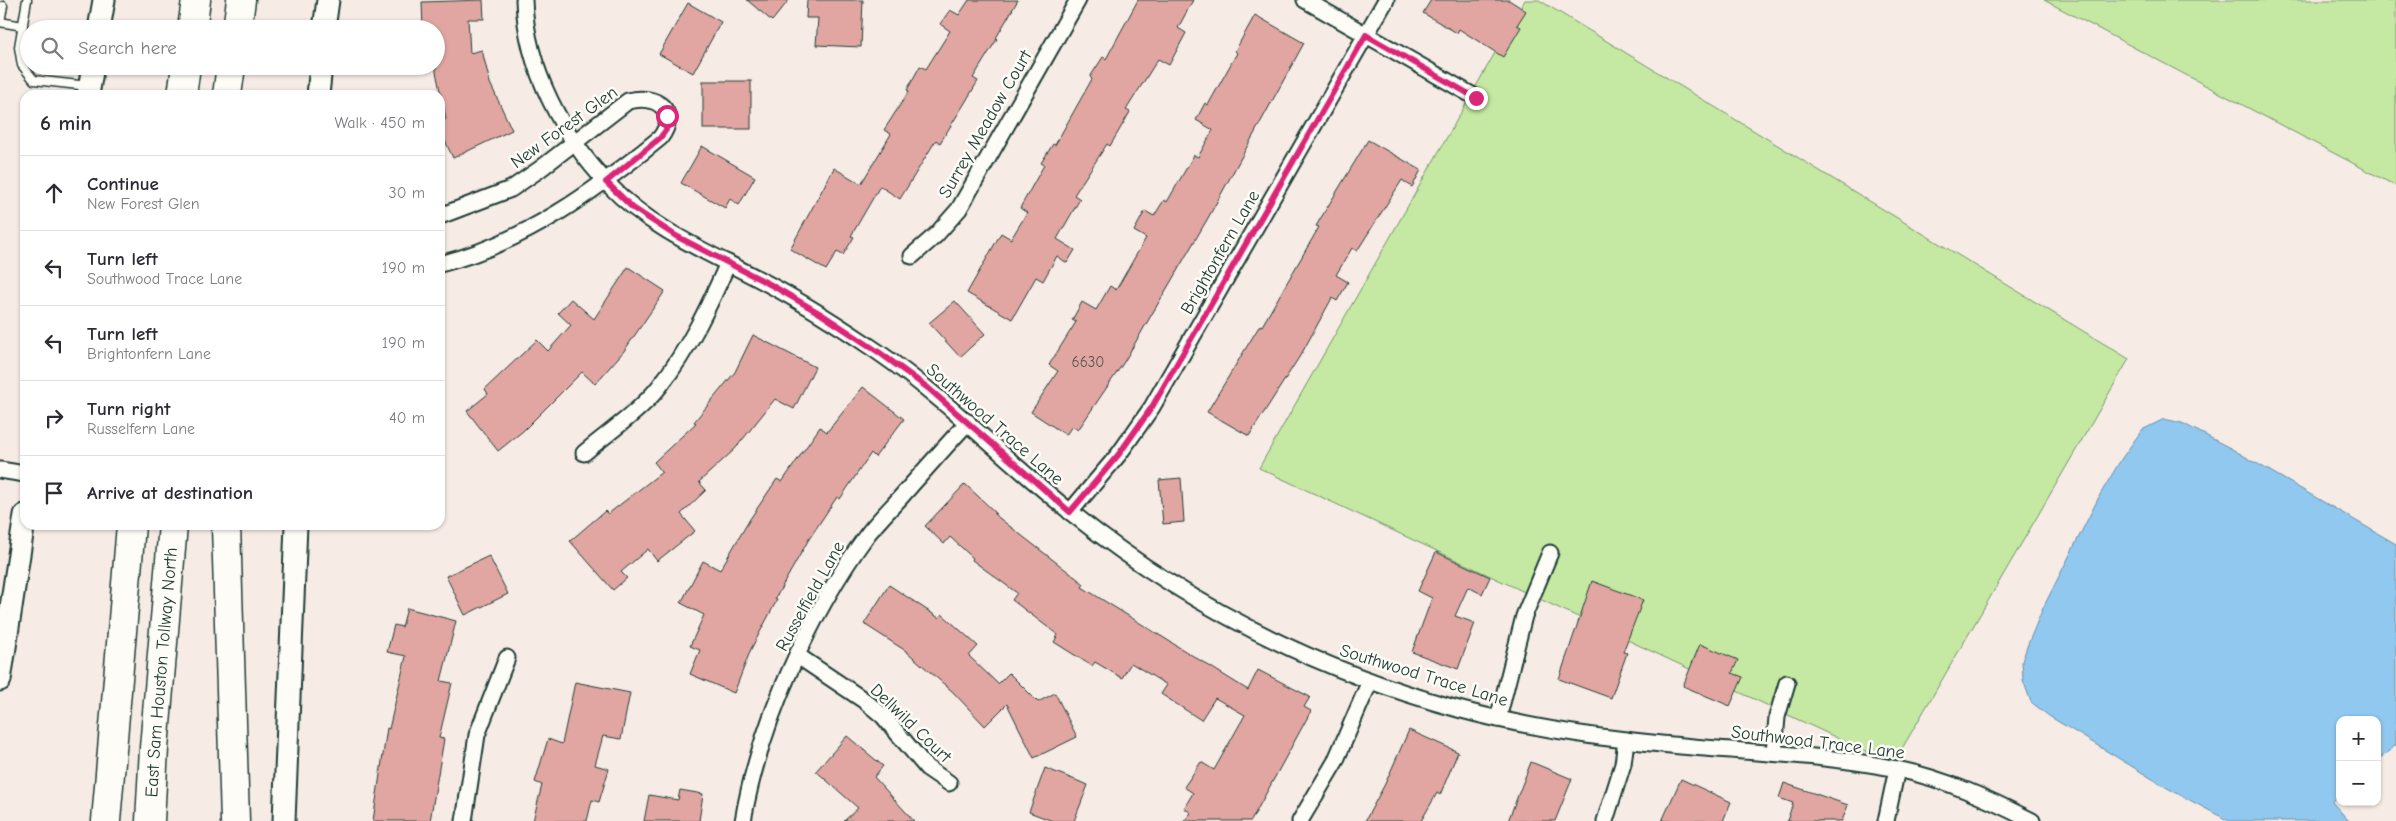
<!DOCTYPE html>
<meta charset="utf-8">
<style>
body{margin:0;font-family:"Comic Neue",sans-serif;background:#f2f2f3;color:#2b2b33}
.controls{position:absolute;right:15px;bottom:15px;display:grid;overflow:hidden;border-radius:10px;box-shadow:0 1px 4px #0004}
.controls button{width:45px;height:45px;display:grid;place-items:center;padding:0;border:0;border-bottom:1px solid #e1e1e2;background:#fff;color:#2b2b33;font:25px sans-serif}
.stop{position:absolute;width:15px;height:15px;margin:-11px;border:4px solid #db2777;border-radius:50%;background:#fff}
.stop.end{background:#db2777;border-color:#fff;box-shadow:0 1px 5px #0008}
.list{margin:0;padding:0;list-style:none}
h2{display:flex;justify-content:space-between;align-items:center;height:65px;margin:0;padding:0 20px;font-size:21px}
h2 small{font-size:16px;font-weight:400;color:#7c7c81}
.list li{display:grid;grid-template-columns:32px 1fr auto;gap:15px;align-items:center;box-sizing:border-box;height:75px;padding:0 20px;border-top:1px solid #e1e1e2}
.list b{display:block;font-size:19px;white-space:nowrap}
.list p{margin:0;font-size:16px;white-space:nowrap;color:#7c7c81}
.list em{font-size:16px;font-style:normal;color:#7c7c81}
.icon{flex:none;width:28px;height:28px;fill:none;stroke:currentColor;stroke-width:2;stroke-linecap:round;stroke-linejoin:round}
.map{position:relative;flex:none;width:2396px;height:821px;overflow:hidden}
.search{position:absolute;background:#fff;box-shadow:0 1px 4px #0004;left:20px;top:20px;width:425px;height:55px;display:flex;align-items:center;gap:12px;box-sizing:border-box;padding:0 18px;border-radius:28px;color:#7c7c81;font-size:19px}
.panel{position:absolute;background:#fff;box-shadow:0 1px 4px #0004;left:20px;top:90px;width:425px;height:440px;border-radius:15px}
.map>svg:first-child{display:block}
</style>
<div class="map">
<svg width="2396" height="821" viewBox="0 0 2396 821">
<rect width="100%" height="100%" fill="#f7ebe6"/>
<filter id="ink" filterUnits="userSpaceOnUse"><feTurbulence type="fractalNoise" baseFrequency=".02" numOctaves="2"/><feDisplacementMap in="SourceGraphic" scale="10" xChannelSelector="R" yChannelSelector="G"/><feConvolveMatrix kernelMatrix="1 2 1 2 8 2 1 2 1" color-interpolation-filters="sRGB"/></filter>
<g filter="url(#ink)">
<g fill="#c5e9a2" stroke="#72936b">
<polygon points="1525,0 1539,0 2129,359 1893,764 1259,468"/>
<polygon points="2044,0 2396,0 2396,186"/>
</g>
<polygon fill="#91c8f0" stroke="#6390a5" points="2164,419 2182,423 2232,449 2396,544 2396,745 2377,761 2377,720 2340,720 2340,789 2332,802 2349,821 2229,821 2169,789 2049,716 2031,702 2023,680 2022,661 2028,644 2043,608 2101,493 2122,458 2142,430"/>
<g fill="#e1a6a2" stroke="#1f3d34">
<polygon points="483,0 484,19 468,19 470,53 482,50 490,83 512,130 453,158 440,130 440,122 446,119 436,72 436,29 423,29 422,2"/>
<polygon points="747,0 789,0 772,21"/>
<polygon points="807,0 863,0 861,47 816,45 818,18 806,18"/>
<polygon points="969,0 1018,0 996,38 997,39 973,78 978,81 963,106 940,143 936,140 900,199 880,186 851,236 854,237 843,255 837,252 826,270 790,249 834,168 861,184 891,134 884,130 909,91 907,90 920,66 926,69 950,31 940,24 950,10 959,15"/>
<polygon points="1138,0 1193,0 1178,28 1186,33 1169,65 1158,59 1126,110 1130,112 1110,146 1107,144 1074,195 1080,199 1057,239 1075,250 1067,263 1057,256 1043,281 1036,277 1012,319 967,293 1001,233 1011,239 1027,213 1020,208 1044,165 1041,163 1053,144 1055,145 1092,79 1090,77 1103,57 1106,59"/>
<polygon points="1431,0 1509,0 1526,11 1517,25 1521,27 1503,57 1459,29 1457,33 1423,13"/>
<polygon points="688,3 721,22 693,73 659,54"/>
<polygon points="1255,15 1304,43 1208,218 1124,362 1078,430 1072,426 1066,435 1031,412 1058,371 1049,365 1076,322 1072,320 1082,302 1096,310 1110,286 1116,290 1146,238 1134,231 1145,211 1154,216 1164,200 1167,202 1194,155 1198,157 1213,130 1196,120 1205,103 1208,105 1237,53 1235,51"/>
<rect x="703" y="81" width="48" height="48"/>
<polygon points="1368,140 1421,170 1412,187 1402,180 1357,251 1352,248 1336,275 1348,282 1337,301 1332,298 1303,351 1249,436 1207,412 1260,325 1262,326 1319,227 1316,226"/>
<polygon points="702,146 755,177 739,205 730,199 725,208 681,183"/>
<polygon points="628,267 665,291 624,351 595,384 582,372 523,431 498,451 467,411 488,394 485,389 537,340 548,351 571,325 558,313 571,299 594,319"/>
<polygon points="955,301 985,334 960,357 929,323"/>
<polygon points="753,335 815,367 794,409 775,399 735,449 699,482 706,490 681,514 695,531 657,561 648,549 621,572 627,578 613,590 570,541 605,511 608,514 662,472 654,462 696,423 694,422 735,372"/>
<polygon points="863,387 904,419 875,457 871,453 840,499 837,497 809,539 775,599 777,600 751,649 734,693 690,674 700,650 690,646 704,615 681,603 703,561 720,570 750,519 777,479 782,482 820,427 827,432"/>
<polygon points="1181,478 1184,522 1163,524 1159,480"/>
<polygon points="965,484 996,513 994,514 1084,584 1082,587 1135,620 1248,690 1258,670 1310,697 1304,707 1311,711 1251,821 1184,821 1191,813 1184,808 1193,793 1184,787 1201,762 1214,770 1245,715 1215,698 1201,720 1161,694 1167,685 1131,663 1122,678 1095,662 1092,666 1054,642 1058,635 1012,600 1017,593 972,560 973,558 950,537 944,544 925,526"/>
<polygon points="1436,552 1490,577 1482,594 1468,587 1455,616 1475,623 1458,669 1412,652 1432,598 1418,591"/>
<polygon points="489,556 508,594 465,615 446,576"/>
<polygon points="1592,581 1643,600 1623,652 1627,653 1611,698 1559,679"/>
<polygon points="889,585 939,618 942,614 978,646 969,656 998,684 1009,673 1038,702 1055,693 1077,737 1034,758 1007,704 985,726 953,692 906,651 864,624"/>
<polygon points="407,608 456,621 441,681 452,683 439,738 444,739 430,821 373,821 387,728 389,729 406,656 387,652 394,625 402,627"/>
<polygon points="1700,644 1738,660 1732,673 1743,677 1730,706 1683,686"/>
<polygon points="575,682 630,693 621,739 603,736 595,765 609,769 599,802 592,800 587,821 533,821 542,785 535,782 548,739 562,744"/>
<polygon points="1409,730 1458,752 1440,795 1437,793 1421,821 1365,821 1385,784"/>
<polygon points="847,736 883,766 874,777 914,821 844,821 858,808 816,771"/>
<polygon points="1531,762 1572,779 1555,821 1508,821"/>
<polygon points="1045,768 1088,785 1074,821 1053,821 1029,812"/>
<polygon points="1681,779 1731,802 1723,821 1662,821"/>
<polygon points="1784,783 1848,805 1842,821 1787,821 1793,803 1779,798"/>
<polygon points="680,790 703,794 699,821 644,821 649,795 678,800"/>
</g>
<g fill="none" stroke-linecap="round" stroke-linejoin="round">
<defs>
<g id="service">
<polyline points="27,0 19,47 22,65 34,80 88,86"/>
<polyline points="3,6 0,22 23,26"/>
</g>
<g id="minor">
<path d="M524,0C526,68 563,137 609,185C654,232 715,255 770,285C807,305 843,328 878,352C948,400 1006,461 1073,514C1187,605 1318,670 1458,709C1543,732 1630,742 1717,749C1777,754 1838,757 1897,769C1945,779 1989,799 2032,821"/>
<polyline points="1305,0 1477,98"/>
<path d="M440,216L511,189L540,169L628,101C657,93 680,112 660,138C594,192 524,243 440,264"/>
<polyline points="912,256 936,235 959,209 1078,0"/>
<path d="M584,453C609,432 639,412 659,387C689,349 709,306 728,263"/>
<polyline points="0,470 25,474"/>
<polyline points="1070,512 1119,454 1152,407 1386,0"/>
<polyline points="798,656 865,701 883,716 927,768 949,783"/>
<polyline points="1498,719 1524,616 1550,553"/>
<polyline points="1774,753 1777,717 1787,683"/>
<polyline points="464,821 477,735 507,658"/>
<path d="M743,821C759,725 810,613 867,535C877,522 889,510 900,498C922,473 945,447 968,422"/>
<polyline points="1300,821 1335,762 1370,681"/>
<polyline points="1605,821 1623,764 1626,740"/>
<polyline points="1886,821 1897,769"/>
</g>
<g id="secondary">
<polyline points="99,29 104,0"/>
<polyline points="324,29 328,0"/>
<polyline points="88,95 93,66"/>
<polyline points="318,95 321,66"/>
<polyline points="0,680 25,515"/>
<polyline points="284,821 296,525"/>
</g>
<g id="motorway">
<polyline points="192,29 196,0"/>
<polyline points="237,29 241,0"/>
<polyline points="182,95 186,66"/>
<polyline points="227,95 231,66"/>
<polyline points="226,525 235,821"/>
<polyline points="106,821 131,525"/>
<path id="s1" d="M150,821L154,748L173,525"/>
</g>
</defs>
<use href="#service" stroke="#1f3d34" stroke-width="11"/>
<use href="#minor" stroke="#1f3d34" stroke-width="19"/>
<use href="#secondary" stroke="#1f3d34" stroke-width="25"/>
<use href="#motorway" stroke="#1f3d34" stroke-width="31"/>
<use href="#service" stroke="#fdfcf7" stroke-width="8"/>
<use href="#minor" stroke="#fdfcf7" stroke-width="15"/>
<use href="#secondary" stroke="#fdfcf7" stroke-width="21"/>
<use href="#motorway" stroke="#fdfcf7" stroke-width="28"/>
</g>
</g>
<g fill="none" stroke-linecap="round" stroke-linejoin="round" filter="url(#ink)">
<polyline stroke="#db2777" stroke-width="6" points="667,116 666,130 660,138 606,182 633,208 676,236 773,286 821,314 880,353 928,388 1070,512 1119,454 1152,407 1366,35 1476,98"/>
</g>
<g text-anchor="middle" stroke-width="5" stroke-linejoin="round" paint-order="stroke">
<g font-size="15" fill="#505750">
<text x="1088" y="367">6630</text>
</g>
<g font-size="18" fill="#1f3d34" stroke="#fdfcf7">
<text transform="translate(985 124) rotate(-60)" y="6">Surrey Meadow Court</text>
<text transform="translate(564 127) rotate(-36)" y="6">New Forest Glen</text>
<text transform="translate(1220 252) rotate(-60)" y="6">Brightonfern Lane</text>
<text transform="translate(995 424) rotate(41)" y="6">Southwood Trace Lane</text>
<text transform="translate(810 596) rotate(-61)" y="6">Russelfield Lane</text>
<text dy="6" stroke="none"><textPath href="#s1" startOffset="149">East Sam Houston Tollway North</textPath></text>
<text transform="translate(1424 675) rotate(17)" y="6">Southwood Trace Lane</text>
<text transform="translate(911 723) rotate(44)" y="6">Dellwild Court</text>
<text transform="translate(1818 742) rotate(7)" y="6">Southwood Trace Lane</text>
</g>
</g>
</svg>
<div class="controls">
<button>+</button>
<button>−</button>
</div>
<div class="stop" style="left:667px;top:116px"></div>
<div class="stop end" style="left:1476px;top:98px"></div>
<div class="search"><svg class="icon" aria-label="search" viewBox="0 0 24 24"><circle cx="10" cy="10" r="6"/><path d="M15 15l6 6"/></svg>Search here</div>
<section class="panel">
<h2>6 min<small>Walk · 450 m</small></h2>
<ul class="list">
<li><svg class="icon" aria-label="ahead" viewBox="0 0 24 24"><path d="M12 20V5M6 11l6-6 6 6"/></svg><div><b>Continue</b><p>New Forest Glen</p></div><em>30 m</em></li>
<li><svg class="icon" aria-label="left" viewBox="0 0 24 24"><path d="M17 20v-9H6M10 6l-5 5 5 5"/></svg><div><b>Turn left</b><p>Southwood Trace Lane</p></div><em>190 m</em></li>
<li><svg class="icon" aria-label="left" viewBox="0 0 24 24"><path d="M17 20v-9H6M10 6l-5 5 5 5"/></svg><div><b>Turn left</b><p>Brightonfern Lane</p></div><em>190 m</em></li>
<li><svg class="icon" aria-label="right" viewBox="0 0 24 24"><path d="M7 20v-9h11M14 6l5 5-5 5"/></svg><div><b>Turn right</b><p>Russelfern Lane</p></div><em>40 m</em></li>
<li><svg class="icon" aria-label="arrive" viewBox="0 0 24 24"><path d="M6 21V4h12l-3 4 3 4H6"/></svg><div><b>Arrive at destination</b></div></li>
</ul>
</section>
</div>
